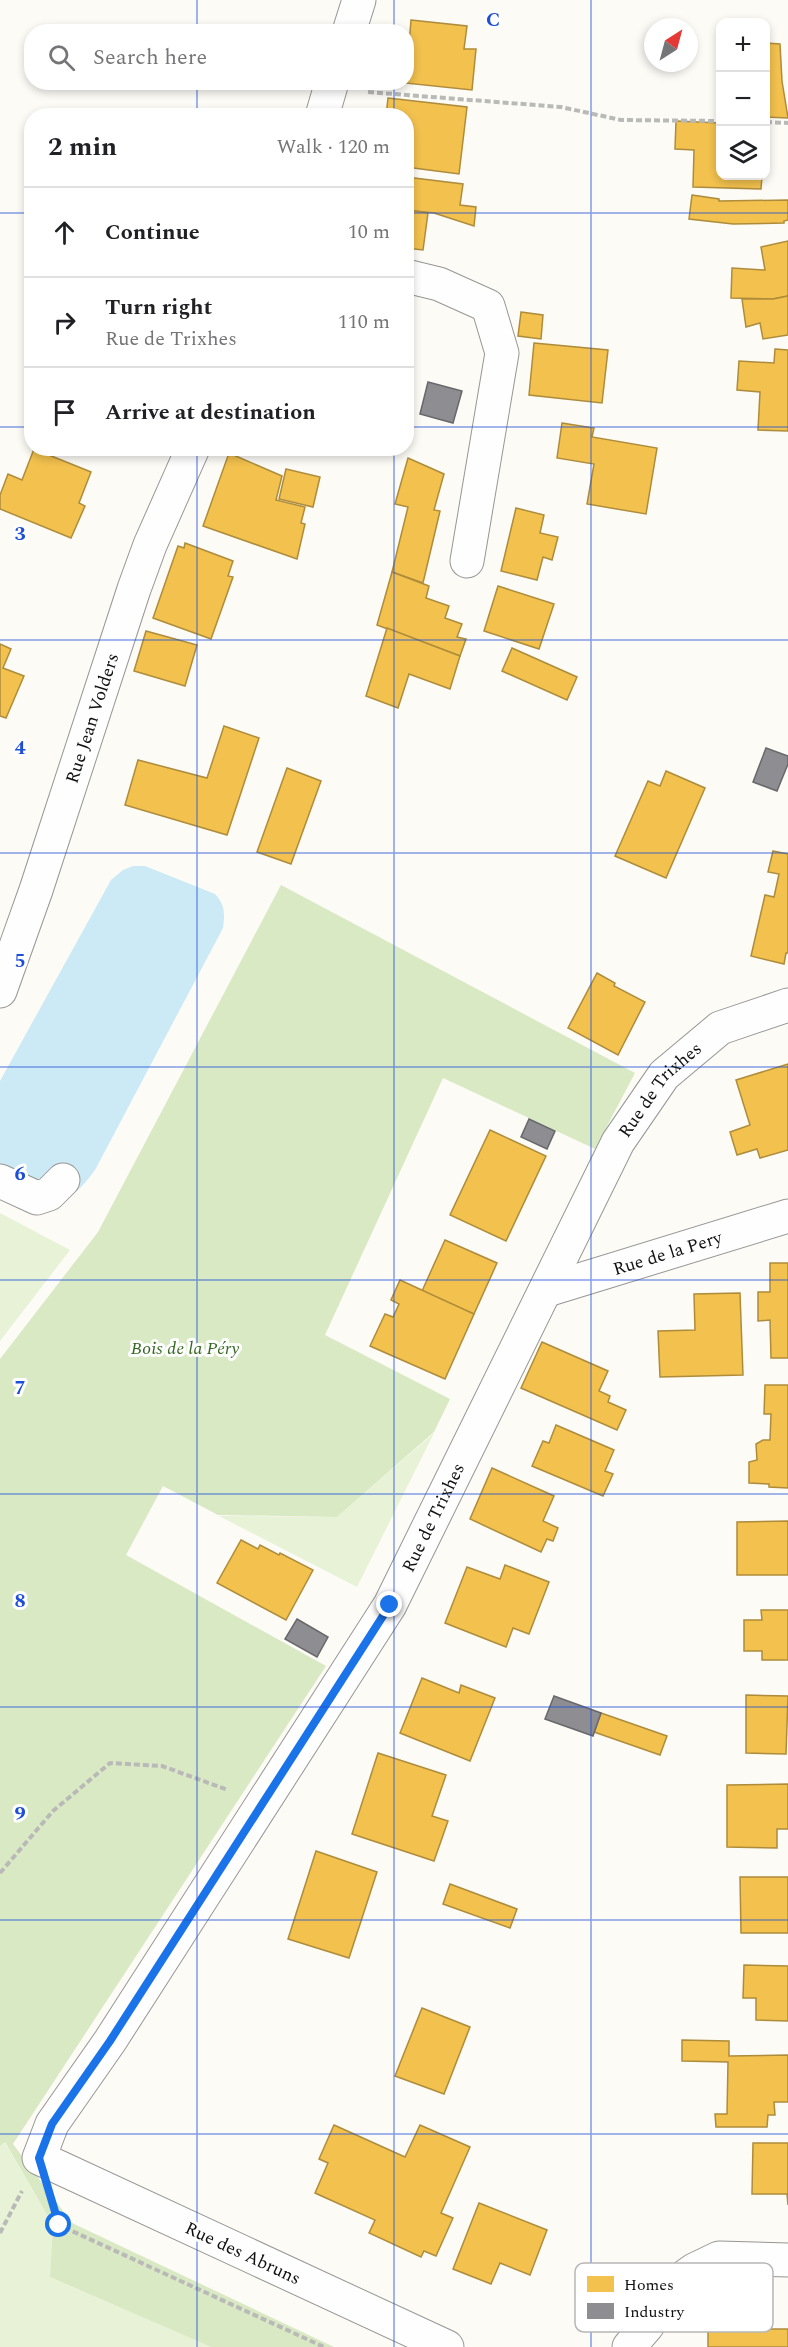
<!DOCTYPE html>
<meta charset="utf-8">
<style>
body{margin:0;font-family:Spectral,serif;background:#f2f2f2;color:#202124}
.controls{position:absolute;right:18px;top:18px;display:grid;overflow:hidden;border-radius:12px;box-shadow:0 3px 9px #0003}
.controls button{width:54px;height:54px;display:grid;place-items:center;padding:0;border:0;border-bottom:2px solid #e0e0e0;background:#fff;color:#202124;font:30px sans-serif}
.compass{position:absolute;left:644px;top:18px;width:54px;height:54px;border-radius:50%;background:#fff;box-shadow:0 3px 9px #0003;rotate:36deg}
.stop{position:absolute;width:18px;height:18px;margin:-14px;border:4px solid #1a73e8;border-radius:50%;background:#fff}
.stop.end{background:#1a73e8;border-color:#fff;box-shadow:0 2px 6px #0008}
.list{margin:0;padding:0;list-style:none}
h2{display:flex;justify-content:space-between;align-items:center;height:78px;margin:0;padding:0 24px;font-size:26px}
h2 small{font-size:20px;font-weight:400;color:#757577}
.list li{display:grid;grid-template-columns:39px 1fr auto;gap:18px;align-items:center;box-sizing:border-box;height:90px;padding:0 24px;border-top:2px solid #e0e0e0}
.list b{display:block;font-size:22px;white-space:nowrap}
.list p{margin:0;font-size:20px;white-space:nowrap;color:#757577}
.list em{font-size:20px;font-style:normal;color:#757577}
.icon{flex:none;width:33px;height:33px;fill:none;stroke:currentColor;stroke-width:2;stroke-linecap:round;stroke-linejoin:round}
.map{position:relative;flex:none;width:788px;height:2347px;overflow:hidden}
.search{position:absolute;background:#fff;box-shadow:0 3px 9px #0003;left:24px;top:24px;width:390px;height:66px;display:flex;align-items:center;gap:15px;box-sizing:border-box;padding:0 21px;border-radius:24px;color:#757577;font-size:22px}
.panel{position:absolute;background:#fff;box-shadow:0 3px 9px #0003;left:24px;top:108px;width:390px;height:348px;border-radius:24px}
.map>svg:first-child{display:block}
</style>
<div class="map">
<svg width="788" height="2347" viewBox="0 0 788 2347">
<rect width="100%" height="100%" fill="#fcfbf6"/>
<g fill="#e8f2d6">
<polygon points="0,1213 70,1250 0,1341"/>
<polygon points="434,1433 357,1587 219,1516 337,1517"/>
<polygon points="4,2141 53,2225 50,2277 211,2347 0,2347 0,2146"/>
</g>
<polygon fill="#d9e9c4" points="281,885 635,1073 595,1149 443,1078 325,1335 450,1399 434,1432 337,1517 218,1515 163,1486 126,1555 326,1666 13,2144 72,2223 334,2347 211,2347 50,2277 53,2225 5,2142 0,2146 0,1359 98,1232"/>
<path fill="#cceaf6" d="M133,866H145L215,894C225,905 225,914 223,928L95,1170C82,1188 69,1200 49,1210L0,1195V1081L111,880L123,870Z"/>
<g fill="#f2c14e" stroke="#ae8c3b" stroke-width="1.5">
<polygon points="411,20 467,26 464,49 476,49 472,90 405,83 406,82"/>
<polygon points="766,43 780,44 782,81 788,118 766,117"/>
<polygon points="388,98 467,107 459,174 406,167 406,116 386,116"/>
<polygon points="676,121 720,123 720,176 762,176 761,189 693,187 694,150 675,149"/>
<polygon points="406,177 463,184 460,205 476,207 474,226 434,213 406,210"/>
<polygon points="692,195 719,199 719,201 788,200 788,220 784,221 784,223 733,224 689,219"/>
<polygon points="406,210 428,213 423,250 406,248"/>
<polygon points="788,241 788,296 773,299 731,298 732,268 765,270 761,247"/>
<polygon points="788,296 788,335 763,339 760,323 746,327 742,299 773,299"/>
<polygon points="521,312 543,315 541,339 518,336"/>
<polygon points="534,343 608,350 602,403 529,395"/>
<polygon points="775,349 788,350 788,431 758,430 760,392 737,390 739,361 774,363"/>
<polygon points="562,423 594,428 592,437 657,448 646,514 587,504 594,464 557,458"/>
<polygon points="34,449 91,472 79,503 85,506 71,538 0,509 0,495 8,474 22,480"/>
<polygon points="229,453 282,476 276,500 305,507 301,523 305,524 297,559 203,526"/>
<polygon points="408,458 444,474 434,510 440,511 423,583 392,572 408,507 395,504"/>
<polygon points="286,469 320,477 313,507 279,499"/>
<polygon points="516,508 544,515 540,533 558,537 552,560 543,557 537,580 501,571"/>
<polygon points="185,543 233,561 228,576 233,577 211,639 153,618 178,546 184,548"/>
<polygon points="392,572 429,586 426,598 449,606 445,618 462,624 457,637 466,639 460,656 377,625"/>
<polygon points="498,586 554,604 539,649 484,631"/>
<polygon points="387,628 460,656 450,689 409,674 398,708 366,696"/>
<polygon points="146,631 197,645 185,686 134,671"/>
<polygon points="0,644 11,649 3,668 24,676 6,718 0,716"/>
<polygon points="512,648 577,677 567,700 502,671"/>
<polygon points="224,726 259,738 227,835 125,805 138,760 207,778"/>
<polygon points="287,768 321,781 291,864 257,852"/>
<polygon points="666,771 705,788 666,878 615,856 648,781 660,786"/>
<polygon points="773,851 788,854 788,953 786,953 784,964 751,956 765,895 774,897 779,874 768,872"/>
<polygon points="597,973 615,983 614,986 645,1002 618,1055 568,1028"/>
<polygon points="788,1064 788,1150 760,1158 757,1149 737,1155 730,1132 750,1125 736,1080"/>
<polygon points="490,1130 546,1156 506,1241 450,1215"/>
<polygon points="445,1240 497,1263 474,1314 422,1291"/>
<polygon points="770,1263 788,1263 788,1358 771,1358 770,1320 758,1321 758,1292 770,1292"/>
<polygon points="400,1280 474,1314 445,1379 370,1346 385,1314 393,1317 399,1304 391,1300"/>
<polygon points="740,1293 743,1375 660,1377 658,1331 695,1330 694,1294"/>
<polygon points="542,1342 608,1371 599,1391 610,1396 608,1402 626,1410 617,1430 521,1388"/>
<polygon points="765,1385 788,1385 788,1488 769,1487 769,1484 749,1483 749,1462 757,1460 756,1444 763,1440 770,1440 771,1414 764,1414"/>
<polygon points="556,1425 614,1450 605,1471 613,1474 603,1496 532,1466 543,1441 549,1443"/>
<polygon points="492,1468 554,1496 543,1521 558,1528 553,1541 547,1539 541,1552 470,1519"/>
<polygon points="788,1521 788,1575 737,1575 737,1522"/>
<polygon points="241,1540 258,1549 260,1545 279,1555 280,1553 313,1570 286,1620 217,1583"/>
<polygon points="505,1565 549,1582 529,1634 513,1628 506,1647 445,1623 467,1567 500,1579"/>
<polygon points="761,1610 788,1610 788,1660 762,1660 762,1651 744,1651 744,1620 762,1620"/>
<polygon points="422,1678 459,1693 461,1685 495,1698 470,1761 400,1733"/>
<polygon points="746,1695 788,1696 786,1754 746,1753"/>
<polygon points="601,1713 667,1736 660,1755 594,1732"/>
<polygon points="378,1753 446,1775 432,1816 448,1821 434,1861 352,1834"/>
<polygon points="788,1784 788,1829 777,1829 777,1848 727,1847 727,1785"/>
<polygon points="316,1851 377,1872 349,1958 288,1939"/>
<polygon points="740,1877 788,1877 788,1933 741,1933"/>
<polygon points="450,1884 517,1909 510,1928 443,1904"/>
<polygon points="744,1965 788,1966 788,2021 756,2020 756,1998 743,1998"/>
<polygon points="422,2008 470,2027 444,2094 395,2076"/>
<polygon points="682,2040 729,2041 729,2056 788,2055 788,2102 774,2102 775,2115 768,2115 767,2127 716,2127 715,2114 727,2114 728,2062 682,2061"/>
<polygon points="334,2125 405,2157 420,2125 470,2147 441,2213 453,2218 436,2256 424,2251 421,2257 369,2233 375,2220 315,2193 328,2163 319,2159"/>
<polygon points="753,2143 788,2143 788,2205 787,2194 752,2194"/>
<polygon points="479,2203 547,2230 530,2275 500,2263 491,2284 453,2269"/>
<rect x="708" y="2329" width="80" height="18"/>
</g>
<g fill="#8d8d92" stroke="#68686b" stroke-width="1.5">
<polygon points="428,382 462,391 453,423 420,414"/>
<polygon points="766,748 788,756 788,764 777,791 753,782"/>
<polygon points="529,1119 555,1131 547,1149 521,1137"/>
<polygon points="297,1619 328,1637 317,1657 285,1639"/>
<polygon points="554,1696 601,1713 593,1736 545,1719"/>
</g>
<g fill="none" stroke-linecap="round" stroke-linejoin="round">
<defs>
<g id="minor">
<polyline points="349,32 359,0"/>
<polyline points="322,116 332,82"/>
<polyline points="406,276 439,284 488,306 502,353 467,561"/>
<path id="s1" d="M0,991L36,890L134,589L150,545L193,448"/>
<polyline points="0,1181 37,1198 49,1194 63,1180"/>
<path id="s2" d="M547,1290L788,1216"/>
<path id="s3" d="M447,2347L39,2158L52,2124L110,2041L390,1605L618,1142L664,1075L720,1028L788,1005"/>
<polyline points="629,2347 647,2326 677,2282 694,2270 719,2258 788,2260"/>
</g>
</defs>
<use href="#minor" stroke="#969694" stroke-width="35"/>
<g stroke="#b9b9b8" stroke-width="4" stroke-dasharray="6 3" stroke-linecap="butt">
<polyline points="368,92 561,107 621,120 720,121"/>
<polyline points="766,122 788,123"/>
<polyline points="0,1873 53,1811 110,1763 162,1766 228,1790"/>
<polyline points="53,2205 59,2225 324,2347"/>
<polyline points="0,2233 22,2191"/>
</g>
<use href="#minor" stroke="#fffefe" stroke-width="33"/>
</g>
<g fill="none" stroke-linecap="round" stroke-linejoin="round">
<polyline stroke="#1a73e8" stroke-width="8" points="59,2225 39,2158 52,2124 110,2041 390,1605"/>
</g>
<path fill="none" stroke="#1d4ed8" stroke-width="1.5" stroke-opacity="0.55" d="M197,0V32M394,0V32M591,0V2347M197,82V116M394,82V116M0,213H32M406,213H788M0,427H32M406,427H788M197,448V2347M394,448V2347M0,640H788M0,853H788M0,1067H788M0,1280H788M0,1494H788M0,1707H788M0,1920H788M0,2134H788"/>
<g text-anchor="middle" stroke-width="6" stroke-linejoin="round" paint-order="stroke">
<g font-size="18" fill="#101010" stroke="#fff">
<text dy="6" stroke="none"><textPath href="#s1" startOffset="288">Rue Jean Volders</textPath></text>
<text dy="6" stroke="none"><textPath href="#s3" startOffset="1689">Rue de Trixhes</textPath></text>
<text dy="6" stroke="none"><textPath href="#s2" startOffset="126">Rue de la Pery</textPath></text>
<text dy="6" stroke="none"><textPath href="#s3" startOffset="1203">Rue de Trixhes</textPath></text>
<text transform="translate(243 2253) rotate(25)" y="6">Rue des Abruns</text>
</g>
<g font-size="18" font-style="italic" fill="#336820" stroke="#fff">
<text x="185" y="1354">Bois de la Péry</text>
</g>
</g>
<rect x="575" y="2263" width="198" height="69" rx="9" fill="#fff" stroke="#b7b7b7" stroke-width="1.5"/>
<rect x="587" y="2276" width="27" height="16" fill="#f2c14e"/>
<rect x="587" y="2303" width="27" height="16" fill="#8d8d92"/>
<g font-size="16" fill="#101010">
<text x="624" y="2290">Homes</text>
<text x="624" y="2317">Industry</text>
</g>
<g font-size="20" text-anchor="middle" font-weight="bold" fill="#1d4ed8" stroke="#fff" stroke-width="6" stroke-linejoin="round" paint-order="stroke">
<text x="493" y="26">C</text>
<text x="20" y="540">3</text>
<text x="20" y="754">4</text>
<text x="20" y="967">5</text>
<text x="20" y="1180">6</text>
<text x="20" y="1394">7</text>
<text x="20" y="1607">8</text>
<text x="20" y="1820">9</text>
</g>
</svg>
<div class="controls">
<button>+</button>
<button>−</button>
<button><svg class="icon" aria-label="layers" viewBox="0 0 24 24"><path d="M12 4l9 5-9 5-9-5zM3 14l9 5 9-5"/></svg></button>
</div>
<svg class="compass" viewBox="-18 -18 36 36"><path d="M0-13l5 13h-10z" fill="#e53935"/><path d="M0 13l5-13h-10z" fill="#757577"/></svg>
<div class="stop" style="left:59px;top:2225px"></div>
<div class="stop end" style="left:390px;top:1605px"></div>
<div class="search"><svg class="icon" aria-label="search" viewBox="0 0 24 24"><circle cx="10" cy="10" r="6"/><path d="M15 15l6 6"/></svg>Search here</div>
<section class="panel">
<h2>2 min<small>Walk · 120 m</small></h2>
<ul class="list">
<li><svg class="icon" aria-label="ahead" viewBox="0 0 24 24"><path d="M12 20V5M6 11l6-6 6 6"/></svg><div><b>Continue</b></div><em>10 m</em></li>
<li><svg class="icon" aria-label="right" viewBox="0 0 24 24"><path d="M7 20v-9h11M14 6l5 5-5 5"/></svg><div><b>Turn right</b><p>Rue de Trixhes</p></div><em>110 m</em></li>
<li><svg class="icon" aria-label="arrive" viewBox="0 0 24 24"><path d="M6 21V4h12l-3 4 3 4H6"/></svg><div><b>Arrive at destination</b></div></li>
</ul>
</section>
</div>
